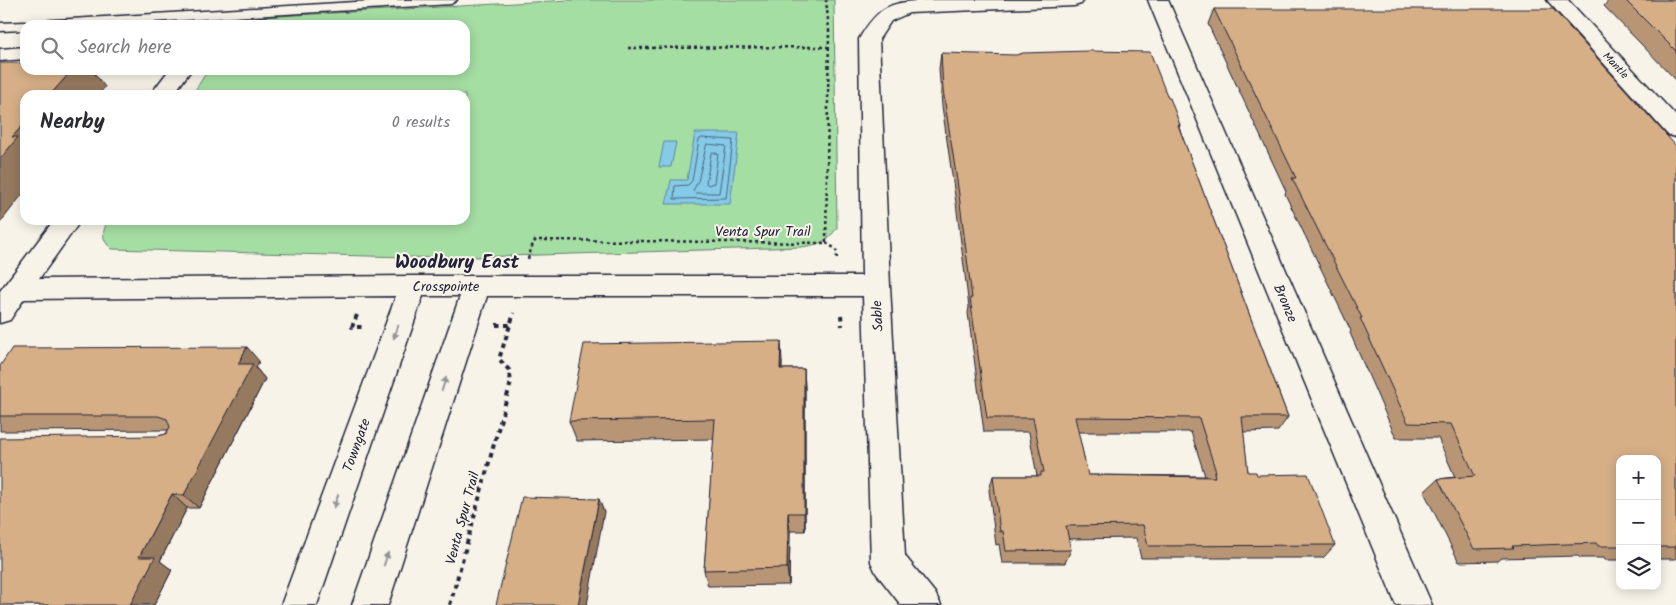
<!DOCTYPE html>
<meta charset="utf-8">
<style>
body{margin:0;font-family:Kalam,sans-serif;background:#f2f2f3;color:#2b2b33}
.controls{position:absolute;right:15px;bottom:15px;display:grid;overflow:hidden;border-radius:10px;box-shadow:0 2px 12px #0003}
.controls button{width:45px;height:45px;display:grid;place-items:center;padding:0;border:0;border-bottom:1px solid #e1e1e2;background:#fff;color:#2b2b33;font:25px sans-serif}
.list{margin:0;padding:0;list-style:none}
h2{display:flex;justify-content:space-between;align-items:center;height:65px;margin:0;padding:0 20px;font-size:21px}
h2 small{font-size:16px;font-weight:400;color:#7c7c81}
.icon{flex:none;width:28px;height:28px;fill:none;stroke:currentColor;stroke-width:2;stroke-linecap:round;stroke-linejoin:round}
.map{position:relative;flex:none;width:1676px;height:605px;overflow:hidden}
.search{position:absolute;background:#fff;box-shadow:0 2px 12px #0003;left:20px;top:20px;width:450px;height:55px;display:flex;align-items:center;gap:12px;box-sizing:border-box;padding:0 18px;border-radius:15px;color:#7c7c81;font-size:19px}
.panel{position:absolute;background:#fff;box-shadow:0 2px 12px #0003;left:20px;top:90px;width:450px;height:135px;border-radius:15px}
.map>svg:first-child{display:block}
</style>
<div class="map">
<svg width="1676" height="605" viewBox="0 0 1676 605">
<rect width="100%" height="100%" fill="#f7f3e8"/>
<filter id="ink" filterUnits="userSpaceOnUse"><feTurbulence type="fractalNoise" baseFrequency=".02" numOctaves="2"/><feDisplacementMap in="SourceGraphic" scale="10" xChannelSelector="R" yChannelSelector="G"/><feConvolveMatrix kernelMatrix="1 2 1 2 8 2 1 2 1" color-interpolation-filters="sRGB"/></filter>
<g filter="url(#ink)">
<path fill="#a5dea3" stroke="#64806f" d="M569,0H834L837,228C826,243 819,244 802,247L441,258L112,249C101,240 102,232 108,220H465V95H192L208,70H465V25H238L243,18Z"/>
<g fill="#85cae6" stroke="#5d87a2">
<polygon points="695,133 739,133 730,204 666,204 671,180 687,180"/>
<polygon points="664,142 676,142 671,167 659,167"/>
</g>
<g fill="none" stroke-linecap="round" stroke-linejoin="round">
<g stroke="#4a657f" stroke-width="1">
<polygon points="702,138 733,140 726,198 674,199 675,186 688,185 692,181 699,140"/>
<polygon points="707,144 726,146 719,193 695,193 693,191 698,181"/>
<polygon points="713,152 718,154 714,183 708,185 706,183 711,154"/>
</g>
<defs>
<g id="lane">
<polygon points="388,0 457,0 451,4 102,25 31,25 38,21"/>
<polygon points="25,22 31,25 25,25 25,30 0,31 0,23"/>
</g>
<g id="street">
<path d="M932,0H1084L1081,4L1074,6L909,13L891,21L879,39L890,286L905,556L935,593L941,605H901L876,573L871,562L863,296H487L388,605H352L460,296H423L317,605H281L396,296L24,299L10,320L0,323V291L54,220H81L39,279L413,276H862L859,39C880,3 892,2 932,0Z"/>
<polygon points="1148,0 1168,0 1432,605 1396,605"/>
<polygon points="1547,0 1568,0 1676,116 1676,137 1668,135"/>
<polygon points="25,47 25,59 0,61 0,49"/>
<polygon points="169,70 191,70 173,95 150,95"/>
</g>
</defs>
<use href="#lane" stroke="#22223b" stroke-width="3"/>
<use href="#street" stroke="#22223b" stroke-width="3"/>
<g stroke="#22223b" stroke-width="2.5" stroke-dasharray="3 3" stroke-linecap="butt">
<polyline points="628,48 828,47"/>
<polyline points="826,243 836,249 837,259"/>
<polyline points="528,259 533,243 536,240 826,243 829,30 826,0"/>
</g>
<g stroke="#22223b" stroke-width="4" stroke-dasharray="4.5 4.5" stroke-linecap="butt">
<polyline points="357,315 352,327 365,327"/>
<polyline points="841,315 842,326"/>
<polyline points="496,325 511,325"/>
<polyline points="450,605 511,382 509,370 499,359 514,313"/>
</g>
<use href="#lane" fill="#f7f3e8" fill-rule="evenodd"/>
<use href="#street" fill="#f7f3e8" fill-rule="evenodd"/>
</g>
<g fill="#b89674" stroke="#22223b" fill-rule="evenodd">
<polygon points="1609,0 1676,0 1676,80 1604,6"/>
<polygon points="1214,9 1676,146 1676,559 1657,559 1657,459 1620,459 1620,560 1605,560 1604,558 1580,558 1578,556 1501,558 1497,561 1459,562 1424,492 1438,479 1455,477 1438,438 1396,438 1350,333 1351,331 1285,194 1286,191 1208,24"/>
<path d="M941,53L1168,98L1180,125L1179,128L1288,417L1278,431L1243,432L1248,472L1257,475L1335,545L1323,558H1141L1136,538L1069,539L1071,550L1065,563H1002L999,544L996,545L989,490L993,476H1037L1029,432H984L968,313L969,307L956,203L942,106L939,69ZM1078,432H1191L1205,476L1088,475Z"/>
<polygon points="259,361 256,368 265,379 199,508 187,508 160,561 172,570 154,605 0,605 158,436 166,434 168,430 0,431 0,366"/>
<polygon points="782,362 782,369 804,369 805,389 805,531 790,531 789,585 708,586 704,570 714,439 577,441 569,421"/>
</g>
<g fill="#967a5e" stroke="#22223b">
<polygon points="72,70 92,70 105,87 98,95 50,95"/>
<polygon points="25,123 25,191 0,223 0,159 12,137"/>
<polygon points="781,341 782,362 781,389 780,369"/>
<polygon points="247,347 259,361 256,368 265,379 199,508 184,495 238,364"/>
<polygon points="804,369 805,389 805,531 804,513"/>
<polygon points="172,494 187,508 160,561 172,570 154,605 130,605 139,557"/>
<polygon points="599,499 604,512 587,605 578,605"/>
<polygon points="788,513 790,531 789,585 787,568"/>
</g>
<g fill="#d6af87" stroke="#22223b" fill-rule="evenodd">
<polygon points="1625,0 1676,0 1676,51"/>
<polygon points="1214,9 1553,9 1676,146 1676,547 1657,547 1657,459 1620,459 1620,546 1598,546 1596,543 1512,546 1514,548 1474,549 1438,479 1475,476 1451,424 1408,423 1360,318 1362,318 1292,178 1296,178"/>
<path d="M1088,51L1150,52L1168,98H1170L1180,125H1178L1288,417H1242L1248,472H1256L1257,475L1308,474L1335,545L1148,546L1143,525L1066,526L1071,550L1006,551L1003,531L1000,532L993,476H1041V472H1044L1033,418H987L970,298H972L958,187L943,90L941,53L1016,55L1023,53ZM1075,417L1199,418L1216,472H1214L1215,477L1088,475Z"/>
<polygon points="0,63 25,63 25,70 72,70 50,95 25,95 25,123 12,137 18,137 0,159"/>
<polygon points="781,341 780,369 804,369 804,513 788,513 787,568 704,570 715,419 569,421 584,344"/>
<polygon points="247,347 238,364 253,364 184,495 172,494 139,557 155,557 130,605 0,605 0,438 158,436 166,434 170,427 167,419 158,416 0,416 0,366 12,348"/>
<polygon points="522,497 599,499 578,605 496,605"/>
</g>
<defs><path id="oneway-solid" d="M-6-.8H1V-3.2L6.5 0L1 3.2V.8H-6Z" transform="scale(1.25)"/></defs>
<g fill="#97959a">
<use href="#oneway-solid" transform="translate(396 332) rotate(110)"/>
<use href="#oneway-solid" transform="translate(444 384) rotate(-72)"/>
<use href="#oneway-solid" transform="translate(336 501) rotate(110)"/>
<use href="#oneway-solid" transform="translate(386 559) rotate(-72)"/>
</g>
</g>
<g text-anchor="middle" stroke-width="4" stroke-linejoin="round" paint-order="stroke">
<g font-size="11" fill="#22223b" stroke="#f7f3e8">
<text transform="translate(1616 65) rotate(47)" y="4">Mantle</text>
</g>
<g font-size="14" fill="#22223b" stroke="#f7f3e8">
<text x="763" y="236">Venta Spur Trail</text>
<text x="446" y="291">Crosspointe</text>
<text transform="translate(1286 303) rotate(67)" y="5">Bronze</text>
<text transform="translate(877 316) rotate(-93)" y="5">Sable</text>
<text transform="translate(356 445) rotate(-70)" y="5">Towngate</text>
<text transform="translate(462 518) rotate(-75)" y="5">Venta Spur Trail</text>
</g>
<g font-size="19" font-weight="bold" fill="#22223b" stroke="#f7f3e8">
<text x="457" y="268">Woodbury East</text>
</g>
</g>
</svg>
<div class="controls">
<button>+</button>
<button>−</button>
<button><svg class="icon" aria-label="layers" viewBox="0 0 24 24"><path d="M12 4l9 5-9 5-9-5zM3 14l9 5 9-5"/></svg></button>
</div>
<div class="search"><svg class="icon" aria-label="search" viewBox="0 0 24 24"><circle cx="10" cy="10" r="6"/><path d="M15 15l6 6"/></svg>Search here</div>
<section class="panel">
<h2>Nearby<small>0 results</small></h2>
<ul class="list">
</ul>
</section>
</div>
